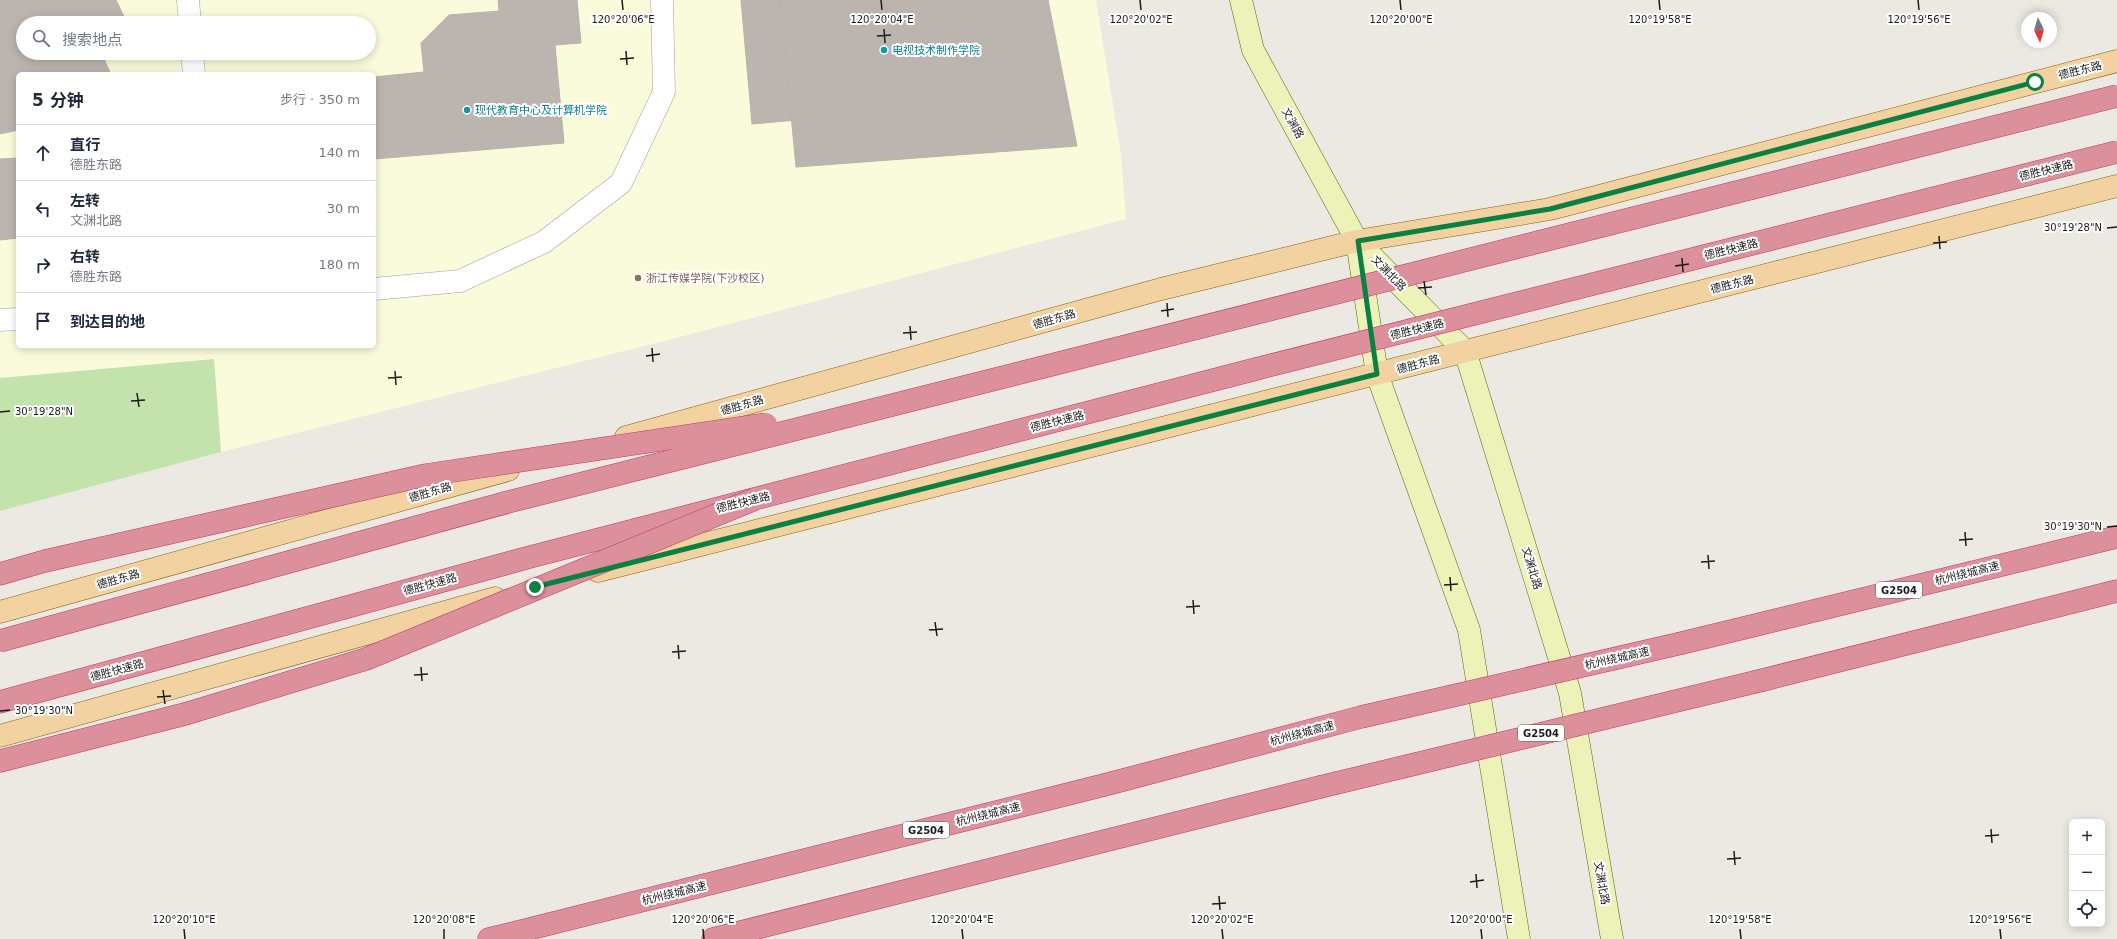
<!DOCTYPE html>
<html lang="zh">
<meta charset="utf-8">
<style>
body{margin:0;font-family:"DejaVu Sans","Noto Sans SC",sans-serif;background:#f2f2f3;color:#1f2937}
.controls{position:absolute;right:12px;bottom:12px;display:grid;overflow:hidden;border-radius:6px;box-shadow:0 2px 10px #0003}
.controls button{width:36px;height:36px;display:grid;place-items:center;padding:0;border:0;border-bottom:1px solid #e0e1e3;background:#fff;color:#1f2937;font:20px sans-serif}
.compass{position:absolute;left:2021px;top:12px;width:36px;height:36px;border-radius:50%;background:#fff;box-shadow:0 2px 10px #0003;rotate:175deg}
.stop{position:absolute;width:12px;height:12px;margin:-9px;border:3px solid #0b8043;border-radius:50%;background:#fff}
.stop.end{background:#0b8043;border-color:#fff;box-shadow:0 1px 4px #0008}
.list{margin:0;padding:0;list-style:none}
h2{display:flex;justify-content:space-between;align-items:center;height:52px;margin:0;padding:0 16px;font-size:17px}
h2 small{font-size:13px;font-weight:400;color:#747a83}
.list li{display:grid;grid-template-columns:26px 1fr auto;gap:12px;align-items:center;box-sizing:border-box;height:56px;padding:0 16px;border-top:1px solid #e0e1e3}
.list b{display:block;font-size:15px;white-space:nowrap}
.list p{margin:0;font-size:13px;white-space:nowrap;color:#747a83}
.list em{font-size:13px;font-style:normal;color:#747a83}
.icon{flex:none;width:22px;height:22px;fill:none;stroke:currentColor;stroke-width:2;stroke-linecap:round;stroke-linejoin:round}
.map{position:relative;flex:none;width:2117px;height:939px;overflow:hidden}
.search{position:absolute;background:#fff;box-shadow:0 2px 10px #0003;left:16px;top:16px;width:360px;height:44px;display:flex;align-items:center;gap:10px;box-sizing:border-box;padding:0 14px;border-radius:22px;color:#747a83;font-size:15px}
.panel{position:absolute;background:#fff;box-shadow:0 2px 10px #0003;left:16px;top:72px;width:360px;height:276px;border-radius:6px}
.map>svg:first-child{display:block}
</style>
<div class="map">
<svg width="2117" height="939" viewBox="0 0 2117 939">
<rect width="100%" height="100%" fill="#ece9e2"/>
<path fill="#fafbdb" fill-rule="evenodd" d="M0,0H1096L1121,154L1126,219L676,338L221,452L0,511ZM23,23H369V53H23ZM18,74H374V346H18Z"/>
<polygon fill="#c4e2ac" points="214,359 221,452 0,511 0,378"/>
<g fill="#bcb5af" stroke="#bcb0a6">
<polygon points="0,0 116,0 127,23 23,23 23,53 101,53 111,74 18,74 18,130 0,134"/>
<polygon points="498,0 577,0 581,43 555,45 564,143 374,159 374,77 424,72 421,43 449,15 499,11"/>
<polygon points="741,0 1018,0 1026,100 752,124"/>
<polygon points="780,0 1048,0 1077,146 796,167"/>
<polygon points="18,158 18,238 0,240 0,159"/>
</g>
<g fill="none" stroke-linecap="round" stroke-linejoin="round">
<defs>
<g id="street">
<polyline points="188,0 190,23"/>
<polyline points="192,53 194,74"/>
<polyline points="374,289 460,281 544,242 621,183 664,92 662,0"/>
<polyline points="0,320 18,319"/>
</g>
<g id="secondary">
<polyline points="1241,0 1253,50 1357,241 1465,351 1570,693 1612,939"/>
<polyline points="1357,241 1377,374 1469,630 1519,939"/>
</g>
<g id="primary">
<polyline points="626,437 1161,289 1357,241 1550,209 2117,61"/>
<polyline points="598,571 2117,186"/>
<polyline points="0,612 508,470"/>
<polyline points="0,736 495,598"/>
</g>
<g id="highway">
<polyline points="0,574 45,561"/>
<polyline points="1682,643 2117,537"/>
<polyline points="1763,680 2117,591"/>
<polyline points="0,702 530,557 1256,369"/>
<polyline points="0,761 185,714"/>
<polyline points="489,939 1108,784 1361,717"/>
<polyline points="713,939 1320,787"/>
</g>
</defs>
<use href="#street" stroke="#9f9f9f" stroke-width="23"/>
<use href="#secondary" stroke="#59660f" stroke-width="23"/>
<use href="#primary" stroke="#84620e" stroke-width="23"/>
<use href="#highway" stroke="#c43460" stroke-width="23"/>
<use href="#street" stroke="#fff" stroke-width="22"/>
<use href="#secondary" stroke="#edf2b9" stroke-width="22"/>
<use href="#primary" stroke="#f2d2a1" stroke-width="22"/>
<use href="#highway" stroke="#dc909b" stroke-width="22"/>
<defs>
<g id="highway-bridge">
<polyline points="1256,369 2117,152"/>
<polyline points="45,561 426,475 766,424"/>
<polyline points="0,641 508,502 2117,96"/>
<polyline points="185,714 366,659 755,499"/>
<polyline points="1361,717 1682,643"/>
<polyline points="1320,787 1763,680"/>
</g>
</defs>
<use href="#highway-bridge" stroke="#c43460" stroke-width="23" stroke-linecap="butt"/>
<use href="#highway-bridge" stroke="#dc909b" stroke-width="22"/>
</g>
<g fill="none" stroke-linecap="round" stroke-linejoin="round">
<polyline stroke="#0b8043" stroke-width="5" points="535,587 1377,374 1358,241 1550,209 2035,82"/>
</g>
<path fill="none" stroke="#1b1b1b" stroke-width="1.5" d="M622,0L623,10M881,0L882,10M1140,0L1141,10M1400,0L1401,10M1659,0L1660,10M1918,0L1919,10M884,29L885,43M877,36L891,35M626,51L627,65M620,59L634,58M2107,228L2117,227M1939,236L1940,249M1933,243L1947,242M1682,258L1683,272M1675,266L1689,264M1424,281L1426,295M1418,288L1432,287M1167,303L1168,317M1161,311L1174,309M910,326L911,340M903,333L917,332M652,348L653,362M646,356L660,354M395,371L396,385M388,378L402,377M137,393L139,407M131,401L145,400M0,412L10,411M2107,527L2117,526M1965,532L1966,546M1959,540L1973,539M1708,555L1709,569M1701,562L1715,561M1450,577L1451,591M1444,585L1458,584M1193,600L1194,614M1186,607L1200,606M935,622L937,636M929,630L943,629M678,645L679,659M672,652L686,651M421,667L422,681M414,675L428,674M163,690L165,704M157,697L171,696M0,711L10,710M1991,829L1992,843M1985,836L1999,835M1734,851L1735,865M1727,859L1741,858M1476,874L1477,888M1470,882L1484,880M1219,896L1220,910M1212,904L1226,903M184,929L185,939M444,929V939M703,929L704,939M962,929L963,939M1222,929L1223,939M1481,929L1482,939M1740,929L1741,939M2000,929L2001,939"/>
<g fill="#0f9aa8" stroke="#fff" stroke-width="1.5">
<circle cx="884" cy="50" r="4"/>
<circle cx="467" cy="110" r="4"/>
</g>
<circle fill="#8d6e63" stroke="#fff" stroke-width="1.5" cx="638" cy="278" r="4"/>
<g text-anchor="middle" stroke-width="4" stroke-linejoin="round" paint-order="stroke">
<g fill="#fff" stroke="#5f5f5f" stroke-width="1">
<rect x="1876" y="582" width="46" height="16" rx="3"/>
<rect x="1518" y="725" width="46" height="16" rx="3"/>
<rect x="903" y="822" width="46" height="16" rx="3"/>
</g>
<g font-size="10" font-weight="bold" fill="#1b1b1b">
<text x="1899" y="594">G2504</text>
<text x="1541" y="737">G2504</text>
<text x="926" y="834">G2504</text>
</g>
<g font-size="11" fill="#0d838f" stroke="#fff" text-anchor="start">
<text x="892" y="54">电视技术制作学院</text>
<text x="475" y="114">现代教育中心及计算机学院</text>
</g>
<g font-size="11" fill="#1b1b1b" stroke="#fff">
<text transform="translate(2080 70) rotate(-14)" y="4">德胜东路</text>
<text transform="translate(1293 123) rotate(61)" y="4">文渊路</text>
<text transform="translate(2046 170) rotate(-14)" y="4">德胜快速路</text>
<text transform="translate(1731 249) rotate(-14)" y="4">德胜快速路</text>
<text transform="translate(1389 273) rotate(46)" y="4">文渊北路</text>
<text transform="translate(1732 284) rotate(-14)" y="4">德胜东路</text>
<text transform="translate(1054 319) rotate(-16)" y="4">德胜东路</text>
<text transform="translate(1417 329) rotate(-14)" y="4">德胜快速路</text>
<text transform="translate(1418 364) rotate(-15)" y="4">德胜东路</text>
<text transform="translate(742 405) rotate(-16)" y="4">德胜东路</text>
<text transform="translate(1057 421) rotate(-14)" y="4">德胜快速路</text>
<text transform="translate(430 492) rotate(-16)" y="4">德胜东路</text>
<text transform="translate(743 502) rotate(-14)" y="4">德胜快速路</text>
<text transform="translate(1532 568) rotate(73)" y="4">文渊北路</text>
<text transform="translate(1967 573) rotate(-14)" y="4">杭州绕城高速</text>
<text transform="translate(118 579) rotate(-16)" y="4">德胜东路</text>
<text transform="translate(430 584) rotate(-15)" y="4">德胜快速路</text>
<text transform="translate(1617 658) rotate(-13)" y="4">杭州绕城高速</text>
<text transform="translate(117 670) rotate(-15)" y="4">德胜快速路</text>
<text transform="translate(1302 733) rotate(-15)" y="4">杭州绕城高速</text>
<text transform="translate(988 814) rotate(-14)" y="4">杭州绕城高速</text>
<text transform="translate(1602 883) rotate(80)" y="4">文渊北路</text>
<text transform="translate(674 893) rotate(-14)" y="4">杭州绕城高速</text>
</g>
<g font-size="11" fill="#785e54" stroke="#fff" text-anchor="start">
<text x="646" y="282">浙江传媒学院(下沙校区)</text>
</g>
</g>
<g font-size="10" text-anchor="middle" fill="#1b1b1b" stroke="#fff" stroke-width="4" stroke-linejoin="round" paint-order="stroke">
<text x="623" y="23">120°20'06"E</text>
<text x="882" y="23">120°20'04"E</text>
<text x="1141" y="23">120°20'02"E</text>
<text x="1401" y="23">120°20'00"E</text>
<text x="1660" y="23">120°19'58"E</text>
<text x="1919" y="23">120°19'56"E</text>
<text x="2073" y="231">30°19'28"N</text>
<text x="44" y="415">30°19'28"N</text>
<text x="2073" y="530">30°19'30"N</text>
<text x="44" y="714">30°19'30"N</text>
<text x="184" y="923">120°20'10"E</text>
<text x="444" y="923">120°20'08"E</text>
<text x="703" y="923">120°20'06"E</text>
<text x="962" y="923">120°20'04"E</text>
<text x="1222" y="923">120°20'02"E</text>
<text x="1481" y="923">120°20'00"E</text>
<text x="1740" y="923">120°19'58"E</text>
<text x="2000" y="923">120°19'56"E</text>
</g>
</svg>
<div class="controls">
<button>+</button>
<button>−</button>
<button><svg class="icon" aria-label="locate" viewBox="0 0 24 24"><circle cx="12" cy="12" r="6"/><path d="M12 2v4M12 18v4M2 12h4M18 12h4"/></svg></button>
</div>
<svg class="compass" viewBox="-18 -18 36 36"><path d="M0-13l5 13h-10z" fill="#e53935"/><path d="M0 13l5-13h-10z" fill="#747a83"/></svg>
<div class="stop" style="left:2035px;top:82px"></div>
<div class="stop end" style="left:535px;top:587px"></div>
<div class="search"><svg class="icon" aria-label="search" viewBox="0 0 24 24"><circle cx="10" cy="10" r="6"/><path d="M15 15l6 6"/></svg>搜索地点</div>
<section class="panel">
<h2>5 分钟<small>步行 · 350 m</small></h2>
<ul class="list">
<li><svg class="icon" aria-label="ahead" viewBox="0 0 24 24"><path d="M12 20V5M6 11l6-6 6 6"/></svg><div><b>直行</b><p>德胜东路</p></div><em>140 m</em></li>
<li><svg class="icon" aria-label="left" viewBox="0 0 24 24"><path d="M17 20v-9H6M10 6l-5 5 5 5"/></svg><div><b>左转</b><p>文渊北路</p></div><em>30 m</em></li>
<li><svg class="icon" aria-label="right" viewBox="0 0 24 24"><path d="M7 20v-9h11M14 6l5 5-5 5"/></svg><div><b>右转</b><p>德胜东路</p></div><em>180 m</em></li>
<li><svg class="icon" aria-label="arrive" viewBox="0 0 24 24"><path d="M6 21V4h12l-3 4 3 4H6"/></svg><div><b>到达目的地</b></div></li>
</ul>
</section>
</div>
